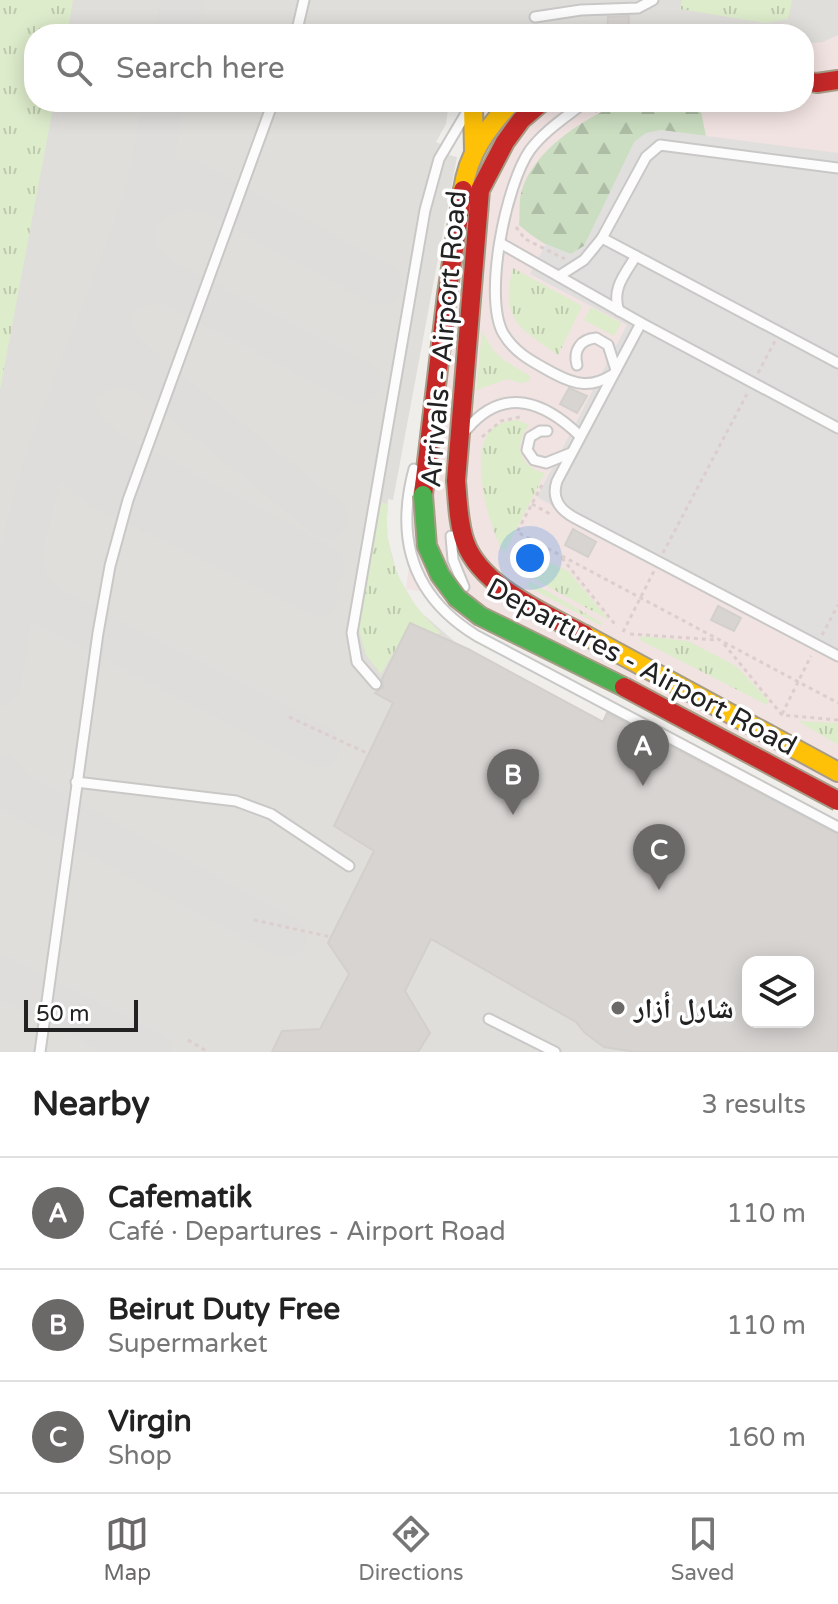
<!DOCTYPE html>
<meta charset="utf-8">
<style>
body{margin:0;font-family:"Varela Round","Noto Naskh Arabic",sans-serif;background:#f2f2f2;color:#222}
.controls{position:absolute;right:24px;bottom:24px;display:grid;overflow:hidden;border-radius:16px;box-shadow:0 4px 20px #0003}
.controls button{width:72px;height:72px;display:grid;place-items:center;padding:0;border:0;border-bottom:2px solid #e0e0e0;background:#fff;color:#222;font:40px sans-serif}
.scale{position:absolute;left:24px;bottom:20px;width:114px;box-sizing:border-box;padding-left:8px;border:4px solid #222;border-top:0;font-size:22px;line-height:28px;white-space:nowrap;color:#222;-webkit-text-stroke:6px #fff;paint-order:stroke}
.you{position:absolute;left:530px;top:558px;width:28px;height:28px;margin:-20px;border:6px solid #fff;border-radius:50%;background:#1a73e8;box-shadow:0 0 0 12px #1a73e833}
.badge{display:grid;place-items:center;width:52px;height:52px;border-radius:50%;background:#6a6968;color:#fff;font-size:26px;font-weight:700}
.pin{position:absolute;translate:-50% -66px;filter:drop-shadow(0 2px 4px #0008)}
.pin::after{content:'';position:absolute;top:42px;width:28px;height:24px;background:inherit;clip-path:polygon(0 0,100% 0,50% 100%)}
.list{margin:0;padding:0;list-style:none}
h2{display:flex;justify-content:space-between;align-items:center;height:104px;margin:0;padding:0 32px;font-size:34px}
h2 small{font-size:26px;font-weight:400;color:#767676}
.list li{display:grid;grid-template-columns:52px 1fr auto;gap:24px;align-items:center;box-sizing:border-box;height:112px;padding:0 32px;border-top:2px solid #e0e0e0}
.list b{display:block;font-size:30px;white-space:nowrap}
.list p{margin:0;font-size:26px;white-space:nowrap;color:#767676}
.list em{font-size:26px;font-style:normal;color:#767676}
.icon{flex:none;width:44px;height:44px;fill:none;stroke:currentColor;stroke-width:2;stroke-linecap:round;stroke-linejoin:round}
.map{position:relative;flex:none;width:838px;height:1052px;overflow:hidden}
.search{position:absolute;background:#fff;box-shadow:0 4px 20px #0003;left:24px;right:24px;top:24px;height:88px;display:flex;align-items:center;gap:20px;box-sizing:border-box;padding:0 28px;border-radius:32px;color:#767676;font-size:30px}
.sheet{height:440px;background:#fff}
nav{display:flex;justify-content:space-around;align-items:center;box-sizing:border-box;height:112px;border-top:2px solid #e0e0e0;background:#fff;font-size:22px;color:#767676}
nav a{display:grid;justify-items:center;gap:4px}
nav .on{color:#6a6968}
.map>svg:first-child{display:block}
</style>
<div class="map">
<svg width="838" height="1052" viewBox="0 0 838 1052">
<defs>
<pattern id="grass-tufts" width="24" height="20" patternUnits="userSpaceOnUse" patternTransform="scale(2)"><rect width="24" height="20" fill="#ddeccb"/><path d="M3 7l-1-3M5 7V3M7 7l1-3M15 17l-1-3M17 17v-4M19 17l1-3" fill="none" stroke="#bdcaae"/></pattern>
<pattern id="forest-firs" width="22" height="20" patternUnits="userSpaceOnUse" patternTransform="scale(2)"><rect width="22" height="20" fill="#cbdec1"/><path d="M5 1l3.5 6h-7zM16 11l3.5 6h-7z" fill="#aebea6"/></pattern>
</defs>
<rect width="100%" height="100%" fill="#f0eeeb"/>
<polygon fill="#f1e3e1" points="838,0 838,789 469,599 406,589 471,102 804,102 804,34 480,34"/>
<path fill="#e0deda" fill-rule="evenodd" d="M0,0H838V35L823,42L804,44V34H34V102H455L448,110L446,124L436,142L451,148L449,155L457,157L393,500L388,499L386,532L397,574L417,609L454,641L602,722L612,704L838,821V1052H0ZM748,962H808V1022H748Z"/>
<g fill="url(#grass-tufts)">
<polygon points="0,0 73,0 67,34 34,34 34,102 54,102 0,390"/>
<polygon points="682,0 792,0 788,19 765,23 680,9"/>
<path d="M513,268L582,306L558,355C518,327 500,320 513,268Z"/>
<polygon points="591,307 621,323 614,336 584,320"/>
<polygon points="482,332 494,351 505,361 530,376 530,381 520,383 508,379 476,390"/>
<path d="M518,420L529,425C513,445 519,468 545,473L504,553C489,528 466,449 494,427C500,422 510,421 518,420Z"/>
<path d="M380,502L388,504C382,555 403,598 440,632L437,635L410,624L381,674L366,655L358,626Z"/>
<polygon points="530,552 569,572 609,620 534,579 528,567 526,554"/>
<polygon points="530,581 602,623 602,626 527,586"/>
<polygon points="641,636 688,641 736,666 769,701 767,705 640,640"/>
<polygon points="798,721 838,723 838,745"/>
</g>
<path fill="url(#forest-firs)" d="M622,102H699L706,136L660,130L599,216L584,246L571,254C551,249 535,239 519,225C520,217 519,208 520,200C526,154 583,119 622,102Z"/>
<polygon fill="#e0dfde" points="660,130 838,153 838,662 537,497 627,325 530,274 546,244 571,254 584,246 634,142 646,133"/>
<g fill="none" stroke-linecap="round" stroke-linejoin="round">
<g stroke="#dedddc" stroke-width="42">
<polyline points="176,34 182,0"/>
<polyline points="188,180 381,284"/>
<path d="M205,190C152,182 109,225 151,270C156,276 165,281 172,285L360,382"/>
<path d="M172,285C145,278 128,289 108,305C107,338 123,352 147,373L327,518"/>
<path d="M147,373C115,360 97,368 72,389C74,424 83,432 110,452L324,566"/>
<path d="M60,419C62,456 69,463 97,485L318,595"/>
<path d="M21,550C24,579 28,590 50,608L319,746"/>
<path d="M0,685C11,617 19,549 39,483C69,386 114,294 144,197C154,167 157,133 163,102"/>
<polyline points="0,775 15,792 286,937"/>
<polyline points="0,976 151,1052"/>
</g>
</g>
<g fill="#d7d4d2" stroke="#d3d0cc" stroke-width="2" fill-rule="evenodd">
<polygon points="629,16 628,34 607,32 608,17"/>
<polygon points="569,388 587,396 577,413 560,404"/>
<polygon points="573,529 596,542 588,557 565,545"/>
<polygon points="718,606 741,618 734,631 711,620"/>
<path d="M410,623L468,649L603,722L607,713L838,834V1052H635L604,1047L585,1033L576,1022L431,939L405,991L430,1033L418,1052H272L282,1031L320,1029L349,974L328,943L374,851L334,826L393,703L375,693L383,687L382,679ZM748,962H808V1022H748Z"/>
</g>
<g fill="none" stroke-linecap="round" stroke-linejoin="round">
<defs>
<g id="lane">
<polyline points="535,17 581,10 638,8 653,0"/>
<polyline points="296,34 304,0"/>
<path d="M585,102C566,117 545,130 530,150C506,184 483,296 503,333C515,354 535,363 555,374C576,385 591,388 612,375"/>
<polyline points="838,168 660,145 646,157 602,238 838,363"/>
<polyline points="500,243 641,323"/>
<polyline points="559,276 584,260 602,238"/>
<path d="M619,311C611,289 625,274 636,256"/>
<path d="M577,365C573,350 581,339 596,338L608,345L616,370"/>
<path d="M838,428L641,323L557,481C551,499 560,510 575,518L838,656"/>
<path d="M467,429C504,385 545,402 580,436"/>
<polyline points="547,431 540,431 530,437 527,450 534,460 546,463 571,453"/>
<path d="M414,469C395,540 413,597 477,636L838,827"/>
<polyline points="451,536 453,560 464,587"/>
<polyline points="376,684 357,662 352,633 425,210 439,159 465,115"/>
<polyline points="76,782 236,801 271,814 349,866"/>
<polyline points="489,1019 555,1052"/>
<polyline points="40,1052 98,633 110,566 128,500 273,102"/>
</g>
<g id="slow">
<polyline points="473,105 474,150"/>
<path d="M463,190C468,153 487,129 511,102"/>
<polyline points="585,635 838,772"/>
</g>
<g id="jam">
<polyline points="804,81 817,83 838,80"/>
<path d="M542,102L521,120L505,142L480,190L456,481C458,501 458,523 465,542C481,587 546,614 585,635"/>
<polyline points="423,495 447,294 463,190"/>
</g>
</defs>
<use href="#lane" stroke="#c9c8c7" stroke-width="13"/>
<use href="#slow" stroke="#a79c86" stroke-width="22"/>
<use href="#jam" stroke="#a79c86" stroke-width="22"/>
<g stroke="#dccecd" stroke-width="3" stroke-dasharray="4 4" stroke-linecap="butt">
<polyline points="595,112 615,102"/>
<polyline points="516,227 525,239 565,259"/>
<polyline points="758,373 775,341"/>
<polyline points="482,437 501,421 520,417"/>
<polyline points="542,485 517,532 838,703"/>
<polyline points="532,504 550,514"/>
<polyline points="663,553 747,394"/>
<polyline points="562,558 617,627"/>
<polyline points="623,632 654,571"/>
<polyline points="630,634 718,640"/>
<polyline points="822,635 838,605"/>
<polyline points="724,644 782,715 838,720"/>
<polyline points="782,714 811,656"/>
<polyline points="289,717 369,754"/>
<polyline points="254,920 331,937"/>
<polyline points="188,1040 208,1052"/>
</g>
<use href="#lane" stroke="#fdfcfc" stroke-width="9"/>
<use href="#slow" stroke="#ffc107" stroke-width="18"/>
<use href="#jam" stroke="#c62828" stroke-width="18"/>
<defs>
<polyline id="fast-bridge" points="423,495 427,546 440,575 457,598 480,616 624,687"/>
<polyline id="jam-bridge" points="624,687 838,801"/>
</defs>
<use href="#fast-bridge" stroke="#a79c86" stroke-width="22" stroke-linecap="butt"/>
<use href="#jam-bridge" stroke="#a79c86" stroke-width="22" stroke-linecap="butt"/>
<use href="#fast-bridge" stroke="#4caf50" stroke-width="18"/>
<use href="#jam-bridge" stroke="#c62828" stroke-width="18"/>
</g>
<circle fill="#6a6968" stroke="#fff" stroke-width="3" cx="618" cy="1008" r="8"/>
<g text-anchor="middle" stroke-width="7" stroke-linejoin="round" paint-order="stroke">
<g font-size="28" fill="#222" stroke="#fff">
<text transform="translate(443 339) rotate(-85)" y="10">Arrivals - Airport Road</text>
<text transform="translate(642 666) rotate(28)" y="10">Departures - Airport Road</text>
</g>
<g font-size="28" font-weight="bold" fill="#222" stroke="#fff" text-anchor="start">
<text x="634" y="1018">شارل أزار</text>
</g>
</g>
</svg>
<div class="controls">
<button><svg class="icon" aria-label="layers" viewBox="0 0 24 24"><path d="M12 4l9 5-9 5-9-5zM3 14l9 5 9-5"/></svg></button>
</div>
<div class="scale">50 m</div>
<div class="you"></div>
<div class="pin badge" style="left:643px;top:786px">A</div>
<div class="pin badge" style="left:513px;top:815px">B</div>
<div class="pin badge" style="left:659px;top:890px">C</div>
<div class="search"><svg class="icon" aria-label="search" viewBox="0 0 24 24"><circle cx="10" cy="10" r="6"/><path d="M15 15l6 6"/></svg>Search here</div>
</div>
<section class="sheet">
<h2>Nearby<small>3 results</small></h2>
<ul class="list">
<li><span class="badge">A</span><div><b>Cafematik</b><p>Café · Departures - Airport Road</p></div><em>110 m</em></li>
<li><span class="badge">B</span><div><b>Beirut Duty Free</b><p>Supermarket</p></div><em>110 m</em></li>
<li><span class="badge">C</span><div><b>Virgin</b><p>Shop</p></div><em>160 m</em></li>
</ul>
</section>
<nav>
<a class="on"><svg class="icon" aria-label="map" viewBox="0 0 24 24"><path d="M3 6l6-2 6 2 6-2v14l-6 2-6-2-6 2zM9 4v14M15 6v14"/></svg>Map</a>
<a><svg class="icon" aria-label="directions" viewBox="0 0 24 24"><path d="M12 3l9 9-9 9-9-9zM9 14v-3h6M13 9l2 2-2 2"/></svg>Directions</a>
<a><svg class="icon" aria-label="saved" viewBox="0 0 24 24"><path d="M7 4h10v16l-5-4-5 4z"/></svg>Saved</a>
</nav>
